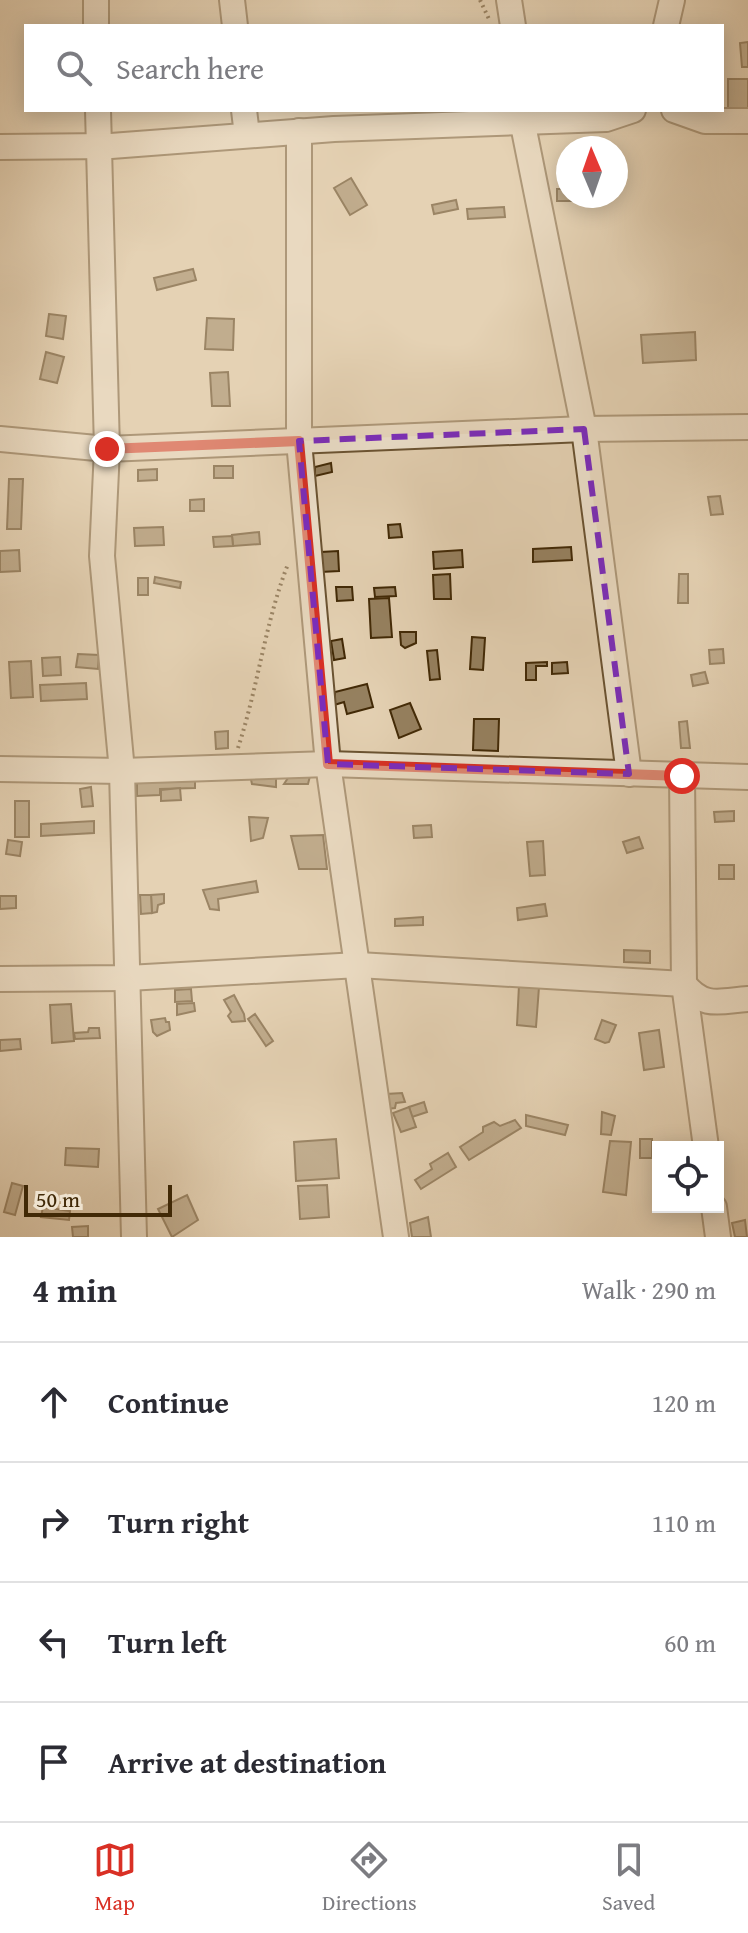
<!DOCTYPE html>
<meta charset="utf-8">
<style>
body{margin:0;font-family:"Gentium Book Plus",serif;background:#f7f7f7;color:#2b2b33}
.controls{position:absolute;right:24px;bottom:24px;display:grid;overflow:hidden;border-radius:0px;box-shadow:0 4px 20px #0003}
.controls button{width:72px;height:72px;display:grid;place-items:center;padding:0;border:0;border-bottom:2px solid #e1e1e2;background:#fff;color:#2b2b33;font:40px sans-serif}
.compass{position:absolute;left:556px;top:136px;width:72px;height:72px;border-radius:50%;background:#fff;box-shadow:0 4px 20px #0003;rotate:358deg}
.scale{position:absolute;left:24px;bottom:20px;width:148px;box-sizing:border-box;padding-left:8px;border:4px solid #412906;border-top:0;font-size:22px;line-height:28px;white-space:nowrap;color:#412906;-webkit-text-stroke:6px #eee2ce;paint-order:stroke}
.stop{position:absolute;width:24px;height:24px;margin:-18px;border:6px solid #d93025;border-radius:50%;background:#fff}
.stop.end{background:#d93025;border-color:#fff;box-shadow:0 2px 8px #0008}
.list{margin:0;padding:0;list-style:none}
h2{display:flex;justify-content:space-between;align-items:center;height:104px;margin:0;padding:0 32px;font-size:34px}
h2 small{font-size:26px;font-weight:400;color:#7c7c81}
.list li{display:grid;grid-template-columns:52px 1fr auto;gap:24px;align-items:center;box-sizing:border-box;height:120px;padding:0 32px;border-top:2px solid #e1e1e2}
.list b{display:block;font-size:30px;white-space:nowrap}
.list em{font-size:26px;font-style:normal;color:#7c7c81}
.icon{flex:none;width:44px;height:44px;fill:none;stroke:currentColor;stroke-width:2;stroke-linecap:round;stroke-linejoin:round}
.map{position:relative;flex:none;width:748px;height:1237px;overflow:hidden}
.search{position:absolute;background:#fff;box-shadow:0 4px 20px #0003;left:24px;right:24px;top:24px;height:88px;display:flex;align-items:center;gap:20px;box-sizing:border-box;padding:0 28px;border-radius:0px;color:#7c7c81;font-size:30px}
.sheet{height:584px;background:#fff}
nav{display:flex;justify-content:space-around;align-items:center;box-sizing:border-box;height:112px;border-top:2px solid #e1e1e2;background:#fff;font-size:22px;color:#7c7c81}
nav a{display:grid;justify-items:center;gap:4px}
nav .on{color:#d93025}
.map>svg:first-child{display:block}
</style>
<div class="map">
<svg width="748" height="1237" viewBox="0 0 748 1237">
<rect width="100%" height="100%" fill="#e5d2b4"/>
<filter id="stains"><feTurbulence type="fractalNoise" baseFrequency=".0025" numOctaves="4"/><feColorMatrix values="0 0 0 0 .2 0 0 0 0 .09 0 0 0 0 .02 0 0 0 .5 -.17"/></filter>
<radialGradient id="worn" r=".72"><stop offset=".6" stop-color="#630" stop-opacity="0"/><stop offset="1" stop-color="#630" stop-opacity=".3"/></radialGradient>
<g fill="#968160" stroke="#412906" stroke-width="2">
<polygon points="748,42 748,67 742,67 740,43"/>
<rect x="728" y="79" width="20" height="30"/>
<polygon points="351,178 367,205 350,215 334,188"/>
<polygon points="557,189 568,189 568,196 584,196 585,201 557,201"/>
<polygon points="456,200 458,209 434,214 432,205"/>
<polygon points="504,207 505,217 468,219 467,209"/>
<polygon points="193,269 196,280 157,290 154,278"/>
<polygon points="49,314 66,316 63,339 46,336"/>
<polygon points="207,318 234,319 233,350 205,349"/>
<polygon points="695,332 696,360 643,363 641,335"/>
<polygon points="46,352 64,357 57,383 40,379"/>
<polygon points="228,372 230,406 212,406 210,373"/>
<polygon points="331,463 332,472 315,476 315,467"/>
<rect x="214" y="466" width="19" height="12"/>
<polygon points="157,469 157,480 138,481 138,470"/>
<polygon points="9,479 23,479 21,529 7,529"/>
<polygon points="720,496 723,514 711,515 708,497"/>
<polygon points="204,499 204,511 190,511 190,500"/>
<polygon points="400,524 402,537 389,538 388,525"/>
<polygon points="163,527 164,545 135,546 134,528"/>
<polygon points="259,532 260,544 233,546 232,535"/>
<polygon points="232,536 233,546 214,547 213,537"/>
<polygon points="571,547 572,560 533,562 533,549"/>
<polygon points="19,550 20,571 0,572 0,551"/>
<polygon points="462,550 463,567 434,569 433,552"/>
<polygon points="338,551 339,571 321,572 321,552"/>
<polygon points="450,574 451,599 434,599 433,575"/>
<polygon points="679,574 688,574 688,603 678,603"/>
<polygon points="155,577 181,582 180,588 154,583"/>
<rect x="138" y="578" width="10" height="17"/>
<polygon points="336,587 352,587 353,600 337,601"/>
<polygon points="395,587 396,596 375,597 374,588"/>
<polygon points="389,598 392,637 371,638 369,599"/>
<polygon points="400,632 416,632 416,643 405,648 401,645"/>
<polygon points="472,637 485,638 483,670 470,669"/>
<polygon points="342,639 345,658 334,660 331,641"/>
<polygon points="723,649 724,663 710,664 709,650"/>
<polygon points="437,650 440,679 430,680 427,651"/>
<polygon points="78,654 99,655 98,669 76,667"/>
<polygon points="60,657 61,675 43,676 42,658"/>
<polygon points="31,661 33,697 11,698 9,662"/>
<polygon points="547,662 547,666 536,666 536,680 526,680 526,663"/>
<polygon points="567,662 568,673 552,674 552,663"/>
<polygon points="705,672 708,683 693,686 691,675"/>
<polygon points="86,683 87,699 41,701 40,685"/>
<polygon points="367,684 373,707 347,714 344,702 334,705 335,692"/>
<polygon points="410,703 421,729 399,738 390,710"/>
<polygon points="474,719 499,719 498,751 473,750"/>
<polygon points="687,721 690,748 681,748 679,722"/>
<polygon points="228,731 228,748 216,749 215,732"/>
<polygon points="250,775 276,777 276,787 252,784"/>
<polygon points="310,776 308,784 284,784 288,778"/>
<polygon points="195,780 195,788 160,789 160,795 137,796 137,781"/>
<polygon points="91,787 93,806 82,807 80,789"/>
<polygon points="180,788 181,800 161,801 161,790"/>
<rect x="15" y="801" width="14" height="36"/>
<polygon points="734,811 734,821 715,822 714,812"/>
<polygon points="249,817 268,818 263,838 251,841"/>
<polygon points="94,821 94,833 41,836 41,824"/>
<polygon points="431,825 432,837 414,838 413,826"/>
<polygon points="323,835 327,869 299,869 291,836"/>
<polygon points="639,837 643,848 627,853 623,842"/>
<polygon points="8,840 22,842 20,856 6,854"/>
<polygon points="543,841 545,875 530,876 527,842"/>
<rect x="719" y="865" width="15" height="14"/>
<polygon points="256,881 258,892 218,899 219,910 210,909 203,890"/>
<polygon points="164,894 164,903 158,905 157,912 152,913 151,895"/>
<polygon points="140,895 151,895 152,913 141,914"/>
<polygon points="0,896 16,896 16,908 0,909"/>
<polygon points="545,904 547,916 518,920 517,908"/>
<polygon points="423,917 423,925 395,926 395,919"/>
<polygon points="624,950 650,951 650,963 624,962"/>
<polygon points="519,985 539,987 536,1027 517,1025"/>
<polygon points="191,989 192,1001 175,1002 175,990"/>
<polygon points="234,995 244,1014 245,1021 232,1022 228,1016 231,1012 224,1000"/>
<polygon points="194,1003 195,1011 177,1015 177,1004"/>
<polygon points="71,1004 74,1041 52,1043 50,1005"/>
<polygon points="255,1014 273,1041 266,1046 248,1019"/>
<polygon points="165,1018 166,1022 169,1022 170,1030 157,1036 153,1032 151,1020"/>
<polygon points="602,1020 616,1025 609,1042 605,1043 595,1039"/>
<polygon points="89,1028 99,1028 100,1038 75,1039 74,1033 88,1032"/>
<polygon points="659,1030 664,1067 644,1070 639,1033"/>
<polygon points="20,1039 21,1049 0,1051 0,1040"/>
<polygon points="402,1093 405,1102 396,1103 395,1108 387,1109 386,1094"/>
<polygon points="424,1102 427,1112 412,1117 409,1107"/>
<polygon points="409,1107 416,1127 401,1132 393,1113"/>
<polygon points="602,1112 615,1116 611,1135 601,1134"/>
<polygon points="526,1115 568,1125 565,1135 526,1126"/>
<polygon points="515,1120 521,1128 469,1160 460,1147 483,1132 483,1127 494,1122 500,1126"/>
<polygon points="336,1139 339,1178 296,1181 294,1142"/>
<rect x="640" y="1139" width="12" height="19"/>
<polygon points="610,1141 631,1142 626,1195 603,1192"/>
<polygon points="66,1148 99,1149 98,1167 65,1165"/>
<polygon points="448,1153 456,1167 421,1189 415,1180 432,1169 430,1164"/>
<polygon points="12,1183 23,1186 15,1215 4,1212"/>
<polygon points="327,1185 329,1217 300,1219 298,1186"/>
<polygon points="187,1195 198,1220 172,1237 158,1209"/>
<polygon points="43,1207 70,1211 69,1220 41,1217"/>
<polygon points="428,1217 431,1237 412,1237 410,1223"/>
<polygon points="745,1220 747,1237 735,1237 732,1223"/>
<polygon points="88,1226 88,1237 73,1237 72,1227"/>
</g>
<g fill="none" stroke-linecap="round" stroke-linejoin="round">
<defs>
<g id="street">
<polyline points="96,0 96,26"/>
<polyline points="232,0 235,26"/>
<polyline points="509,0 513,26"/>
<polyline points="666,26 672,0"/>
<polyline points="98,110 107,449 102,556 122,771 134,1237"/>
<polyline points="244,110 247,135"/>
<polyline points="520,110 584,429 629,774"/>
<polyline points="674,110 705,121 748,121"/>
<polyline points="299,131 299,441 328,764 396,1237"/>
<polyline points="0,147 111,146 334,129 606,119 633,110"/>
<polyline points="0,439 107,449 584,429 748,427"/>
<polyline points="0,769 122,771 328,764 748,777"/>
<polyline points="682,776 684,984 706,1147"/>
<path d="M0,979L128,978L358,965L684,984C704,1009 720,1001 748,999"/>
<polyline points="714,1207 718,1237"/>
</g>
</defs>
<use href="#street" stroke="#6a5332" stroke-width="28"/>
<g stroke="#412906" stroke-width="4" stroke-dasharray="2 4" stroke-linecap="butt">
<polyline points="480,0 489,19"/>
<path d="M238,748C258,687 265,623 288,564"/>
</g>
<use href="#street" stroke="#eee2ce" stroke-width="24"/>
</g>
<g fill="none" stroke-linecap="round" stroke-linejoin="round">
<polyline stroke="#d93025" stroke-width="10" points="107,449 299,441 328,764 682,776"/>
</g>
<path d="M0 0H748V1237H0ZM584,429L629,774L328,764L299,441Z" fill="#e5d2b4" fill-opacity=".55" fill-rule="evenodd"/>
<path fill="none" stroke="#7b2cbf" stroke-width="6" stroke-dasharray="16 10" stroke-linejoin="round" d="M584,429L629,774L328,764L299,441Z"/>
<rect width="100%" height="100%" filter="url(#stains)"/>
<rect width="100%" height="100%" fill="url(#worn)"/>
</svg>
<div class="controls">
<button><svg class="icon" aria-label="locate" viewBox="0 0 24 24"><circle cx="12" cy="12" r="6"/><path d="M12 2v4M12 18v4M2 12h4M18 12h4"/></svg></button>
</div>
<svg class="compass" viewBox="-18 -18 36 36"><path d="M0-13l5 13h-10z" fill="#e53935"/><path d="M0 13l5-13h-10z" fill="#7c7c81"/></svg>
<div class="scale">50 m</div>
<div class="stop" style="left:682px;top:776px"></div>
<div class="stop end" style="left:107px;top:449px"></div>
<div class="search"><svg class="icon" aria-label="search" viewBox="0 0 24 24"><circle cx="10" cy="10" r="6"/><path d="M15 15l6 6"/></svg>Search here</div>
</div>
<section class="sheet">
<h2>4 min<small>Walk · 290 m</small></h2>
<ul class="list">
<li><svg class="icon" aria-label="ahead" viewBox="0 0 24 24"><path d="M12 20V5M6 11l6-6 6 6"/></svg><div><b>Continue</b></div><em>120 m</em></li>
<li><svg class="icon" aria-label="right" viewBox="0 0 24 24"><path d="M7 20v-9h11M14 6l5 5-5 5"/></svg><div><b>Turn right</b></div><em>110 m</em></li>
<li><svg class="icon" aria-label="left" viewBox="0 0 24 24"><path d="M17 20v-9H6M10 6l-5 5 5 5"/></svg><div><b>Turn left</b></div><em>60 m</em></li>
<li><svg class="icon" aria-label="arrive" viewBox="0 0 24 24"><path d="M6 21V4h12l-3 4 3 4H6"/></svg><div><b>Arrive at destination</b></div></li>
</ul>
</section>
<nav>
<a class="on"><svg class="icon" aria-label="map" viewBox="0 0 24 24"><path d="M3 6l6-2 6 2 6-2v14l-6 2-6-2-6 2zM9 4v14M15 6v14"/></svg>Map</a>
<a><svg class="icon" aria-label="directions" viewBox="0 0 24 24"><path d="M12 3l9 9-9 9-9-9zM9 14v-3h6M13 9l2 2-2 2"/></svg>Directions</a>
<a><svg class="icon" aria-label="saved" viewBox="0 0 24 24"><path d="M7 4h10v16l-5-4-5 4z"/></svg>Saved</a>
</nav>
